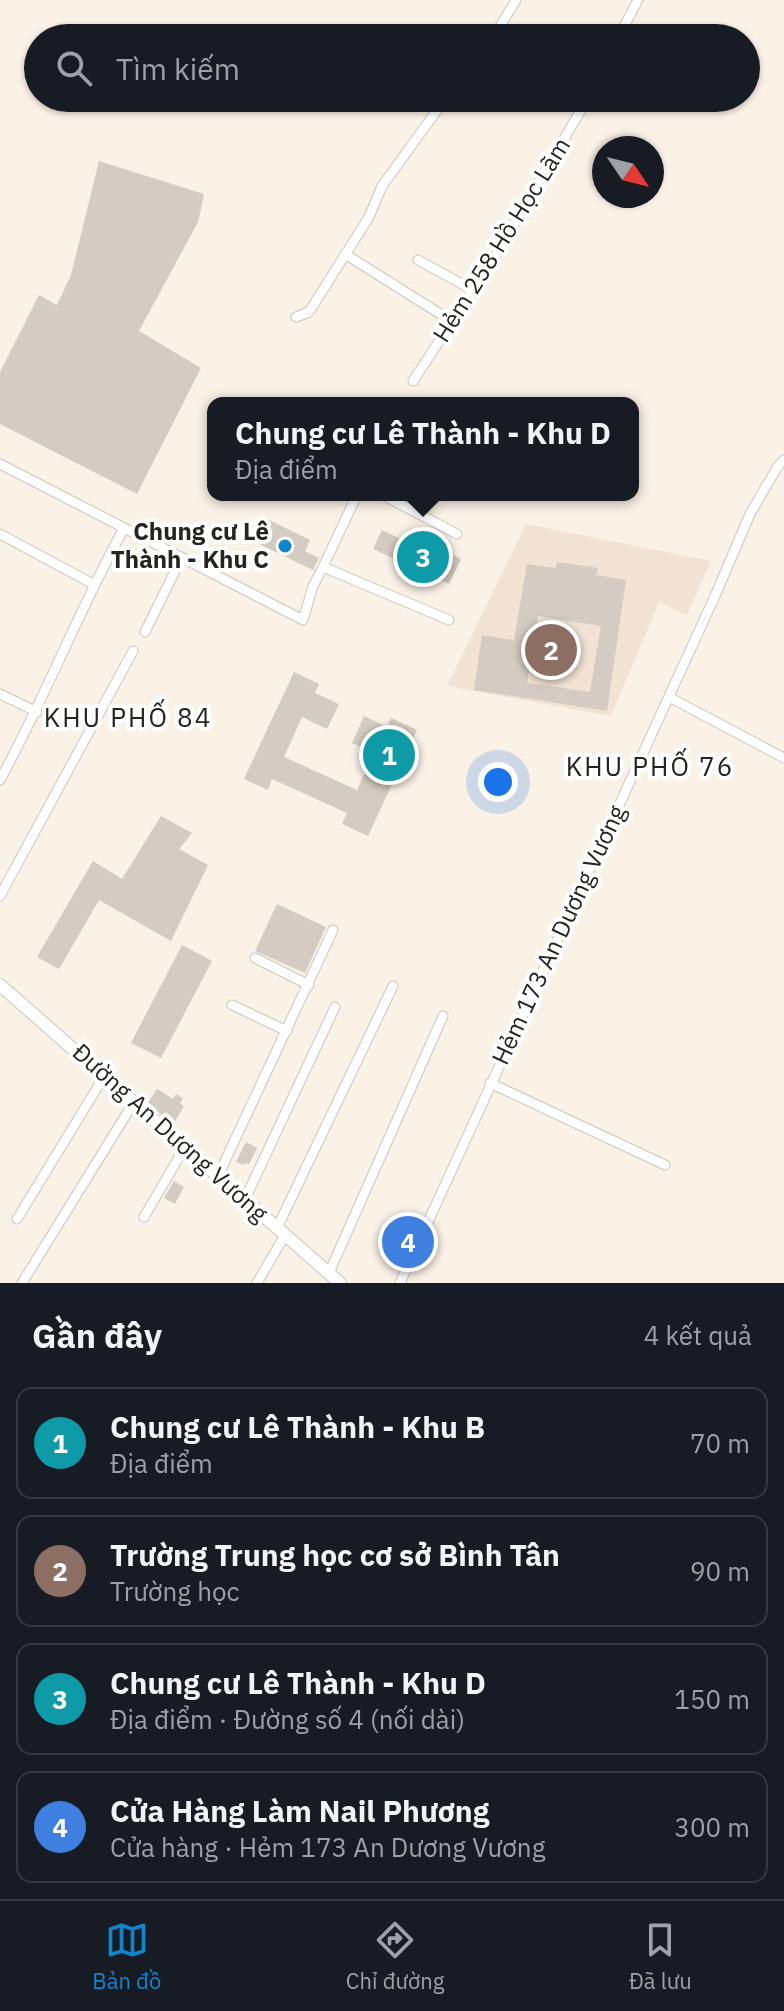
<!DOCTYPE html>
<html lang="vi">
<meta charset="utf-8">
<style>
body{margin:0;font-family:"IBM Plex Sans",sans-serif;background:#242831;color:#f1f3f6}
.compass{position:absolute;left:592px;top:136px;width:72px;height:72px;border-radius:50%;background:#171b24;box-shadow:0 2px 6px #0004;rotate:125deg}
.you{position:absolute;left:498px;top:782px;width:28px;height:28px;margin:-20px;border:6px solid #fff;border-radius:50%;background:#1a73e8;box-shadow:0 0 0 12px #1a73e833}
.badge{display:grid;place-items:center;width:52px;height:52px;border-radius:50%;background:#0f85cd;color:#fff;font-size:26px;font-weight:700}
.pin{position:absolute;translate:-50% -50%;border:4px solid #fff;box-shadow:0 2px 8px #0006}
.popup{position:absolute;left:207px;top:397px;width:432px;height:104px;box-sizing:border-box;display:grid;place-content:center;border-radius:16px;background:#171b24;filter:drop-shadow(0 2px 6px #0005);font-size:26px;white-space:nowrap;color:#9ea1a6}
.popup b{font-size:30px;color:#f1f3f6}
.popup::after{content:'';position:absolute;left:50%;top:100%;margin-left:-16px;border:16px solid transparent;border-top-color:#171b24}
.list{margin:0;padding:0;list-style:none}
h2{display:flex;justify-content:space-between;align-items:center;height:104px;margin:0;padding:0 32px;font-size:34px}
h2 small{font-size:26px;font-weight:400;color:#9ea1a6}
.list li{display:grid;grid-template-columns:52px 1fr auto;gap:24px;align-items:center;box-sizing:border-box;height:112px;margin:0 16px 16px;padding:0 16px;border:2px solid #363941;border-radius:16px}
.list b{display:block;font-size:30px;white-space:nowrap}
.list p{margin:0;font-size:26px;white-space:nowrap;color:#9ea1a6}
.list em{font-size:26px;font-style:normal;color:#9ea1a6}
.icon{flex:none;width:44px;height:44px;fill:none;stroke:currentColor;stroke-width:2;stroke-linecap:round;stroke-linejoin:round}
.map{position:relative;flex:none;width:784px;height:1283px;overflow:hidden}
.search{position:absolute;background:#171b24;box-shadow:0 2px 6px #0004;left:24px;right:24px;top:24px;height:88px;display:flex;align-items:center;gap:20px;box-sizing:border-box;padding:0 28px;border-radius:44px;color:#9ea1a6;font-size:30px}
.sheet{height:616px;background:#171b24}
nav{display:flex;justify-content:space-around;align-items:center;box-sizing:border-box;height:112px;border-top:2px solid #363941;background:#171b24;font-size:22px;color:#9ea1a6}
nav a{display:grid;justify-items:center;gap:4px}
nav .on{color:#0f85cd}
.map>svg:first-child{display:block}
</style>
<div class="map">
<svg width="784" height="1283" viewBox="0 0 784 1283">
<rect width="100%" height="100%" fill="#faf1e7"/>
<polygon fill="#f2e3d4" points="526,524 711,561 687,615 659,602 611,716 447,686"/>
<g fill="#d4cbc2" fill-rule="evenodd">
<polygon points="99,161 204,194 198,222 139,331 201,368 137,494 0,424 0,372 39,295 57,305 71,275"/>
<polygon points="261,516 310,540 305,551 319,558 313,570 249,539"/>
<polygon points="382,530 407,542 410,535 461,559 449,584 373,549"/>
<path d="M557,562L598,568L596,575L626,580L607,711L474,690L482,635L514,640L527,564L556,568ZM538,616L601,626L590,692L527,683Z"/>
<polygon points="294,672 319,684 315,693 339,704 327,729 302,717 284,757 357,790 374,753 352,743 364,716 387,727 391,718 417,730 368,836 342,824 347,813 272,779 268,790 244,779"/>
<polygon points="161,816 192,833 179,849 208,865 171,941 99,900 59,969 37,957 93,861 122,879"/>
<polygon points="277,904 326,927 305,973 255,951"/>
<polygon points="182,945 212,961 161,1058 131,1043"/>
<polygon points="157,1089 173,1099 176,1094 183,1098 180,1104 184,1106 173,1125 148,1103"/>
<polygon points="246,1142 257,1148 249,1164 245,1163 244,1165 236,1162"/>
<polygon points="174,1181 184,1187 175,1204 164,1198"/>
</g>
<g fill="none" stroke-linecap="round" stroke-linejoin="round">
<defs>
<g id="street">
<polyline points="493,38 516,0"/>
<polyline points="618,38 638,0"/>
<polyline points="345,254 453,322"/>
<polyline points="418,260 473,290"/>
<polyline points="296,317 309,312 369,217 382,186 446,98"/>
<polyline points="413,381 497,253 588,98"/>
<polyline points="0,464 303,620 313,586 323,567 449,620"/>
<polyline points="383,495 457,534"/>
<polyline points="0,534 93,584"/>
<polyline points="323,567 357,495"/>
<polyline points="145,632 181,559"/>
<polyline points="0,694 37,712"/>
<polyline points="669,697 784,758"/>
<path d="M0,780C45,698 79,610 124,528"/>
<polyline points="0,896 133,651"/>
<polyline points="255,958 309,985"/>
<polyline points="232,1005 287,1031"/>
<polyline points="490,1083 665,1165"/>
<polyline points="218,1176 333,930"/>
<polyline points="245,1199 335,1007"/>
<polyline points="144,1217 185,1147"/>
<polyline points="17,1219 105,1075"/>
<polyline points="277,1228 393,986"/>
<polyline points="329,1273 443,1016"/>
<polyline points="22,1283 134,1102"/>
<polyline points="257,1283 285,1235"/>
<polyline points="400,1283 715,596 750,514 778,466 784,460"/>
</g>
<polyline id="secondary" points="0,985 340,1283"/>
</defs>
<use href="#street" stroke="#cdc5bc" stroke-width="11"/>
<use href="#secondary" stroke="#cdc5bc" stroke-width="14"/>
<use href="#street" stroke="#fff" stroke-width="9"/>
<use href="#secondary" stroke="#fff" stroke-width="12"/>
</g>
<circle fill="#0f85cd" stroke="#fff" stroke-width="3" cx="285" cy="546" r="8"/>
<g text-anchor="middle" stroke-width="8" stroke-linejoin="round" paint-order="stroke">
<g font-size="24" fill="#272320" stroke="#fff">
<text transform="translate(502 240) rotate(-58)" y="8">Hẻm 258 Hồ Học Lãm</text>
<text transform="translate(559 935) rotate(-65)" y="8">Hẻm 173 An Dương Vương</text>
<text transform="translate(170 1133) rotate(42)" y="8">Đường An Dương Vương</text>
</g>
<g font-size="24" font-weight="bold" fill="#272320" stroke="#fff" text-anchor="end">
<text x="269" y="540">Chung cư Lê<tspan x="269" dy="28">Thành - Khu C</tspan></text>
</g>
<g font-size="26" letter-spacing="2" fill="#272320" stroke="#fff">
<text x="128" y="727">KHU PHỐ 84</text>
<text x="650" y="776">KHU PHỐ 76</text>
</g>
</g>
</svg>
<svg class="compass" viewBox="-18 -18 36 36"><path d="M0-13l5 13h-10z" fill="#e53935"/><path d="M0 13l5-13h-10z" fill="#9ea1a6"/></svg>
<div class="you"></div>
<div class="pin badge" style="left:389px;top:755px;background:#0f9aa8">1</div>
<div class="pin badge" style="left:551px;top:650px;background:#8d6e63">2</div>
<div class="pin badge" style="left:423px;top:557px;background:#0f9aa8">3</div>
<div class="popup"><b>Chung cư Lê Thành - Khu D</b>Địa điểm</div>
<div class="pin badge" style="left:408px;top:1242px;background:#3f7fe0">4</div>
<div class="search"><svg class="icon" aria-label="search" viewBox="0 0 24 24"><circle cx="10" cy="10" r="6"/><path d="M15 15l6 6"/></svg>Tìm kiếm</div>
</div>
<section class="sheet">
<h2>Gần đây<small>4 kết quả</small></h2>
<ul class="list">
<li><span class="badge" style="background:#0f9aa8">1</span><div><b>Chung cư Lê Thành - Khu B</b><p>Địa điểm</p></div><em>70 m</em></li>
<li><span class="badge" style="background:#8d6e63">2</span><div><b>Trường Trung học cơ sở Bình Tân</b><p>Trường học</p></div><em>90 m</em></li>
<li><span class="badge" style="background:#0f9aa8">3</span><div><b>Chung cư Lê Thành - Khu D</b><p>Địa điểm · Đường số 4 (nối dài)</p></div><em>150 m</em></li>
<li><span class="badge" style="background:#3f7fe0">4</span><div><b>Cửa Hàng Làm Nail Phương</b><p>Cửa hàng · Hẻm 173 An Dương Vương</p></div><em>300 m</em></li>
</ul>
</section>
<nav>
<a class="on"><svg class="icon" aria-label="map" viewBox="0 0 24 24"><path d="M3 6l6-2 6 2 6-2v14l-6 2-6-2-6 2zM9 4v14M15 6v14"/></svg>Bản đồ</a>
<a><svg class="icon" aria-label="directions" viewBox="0 0 24 24"><path d="M12 3l9 9-9 9-9-9zM9 14v-3h6M13 9l2 2-2 2"/></svg>Chỉ đường</a>
<a><svg class="icon" aria-label="saved" viewBox="0 0 24 24"><path d="M7 4h10v16l-5-4-5 4z"/></svg>Đã lưu</a>
</nav>
